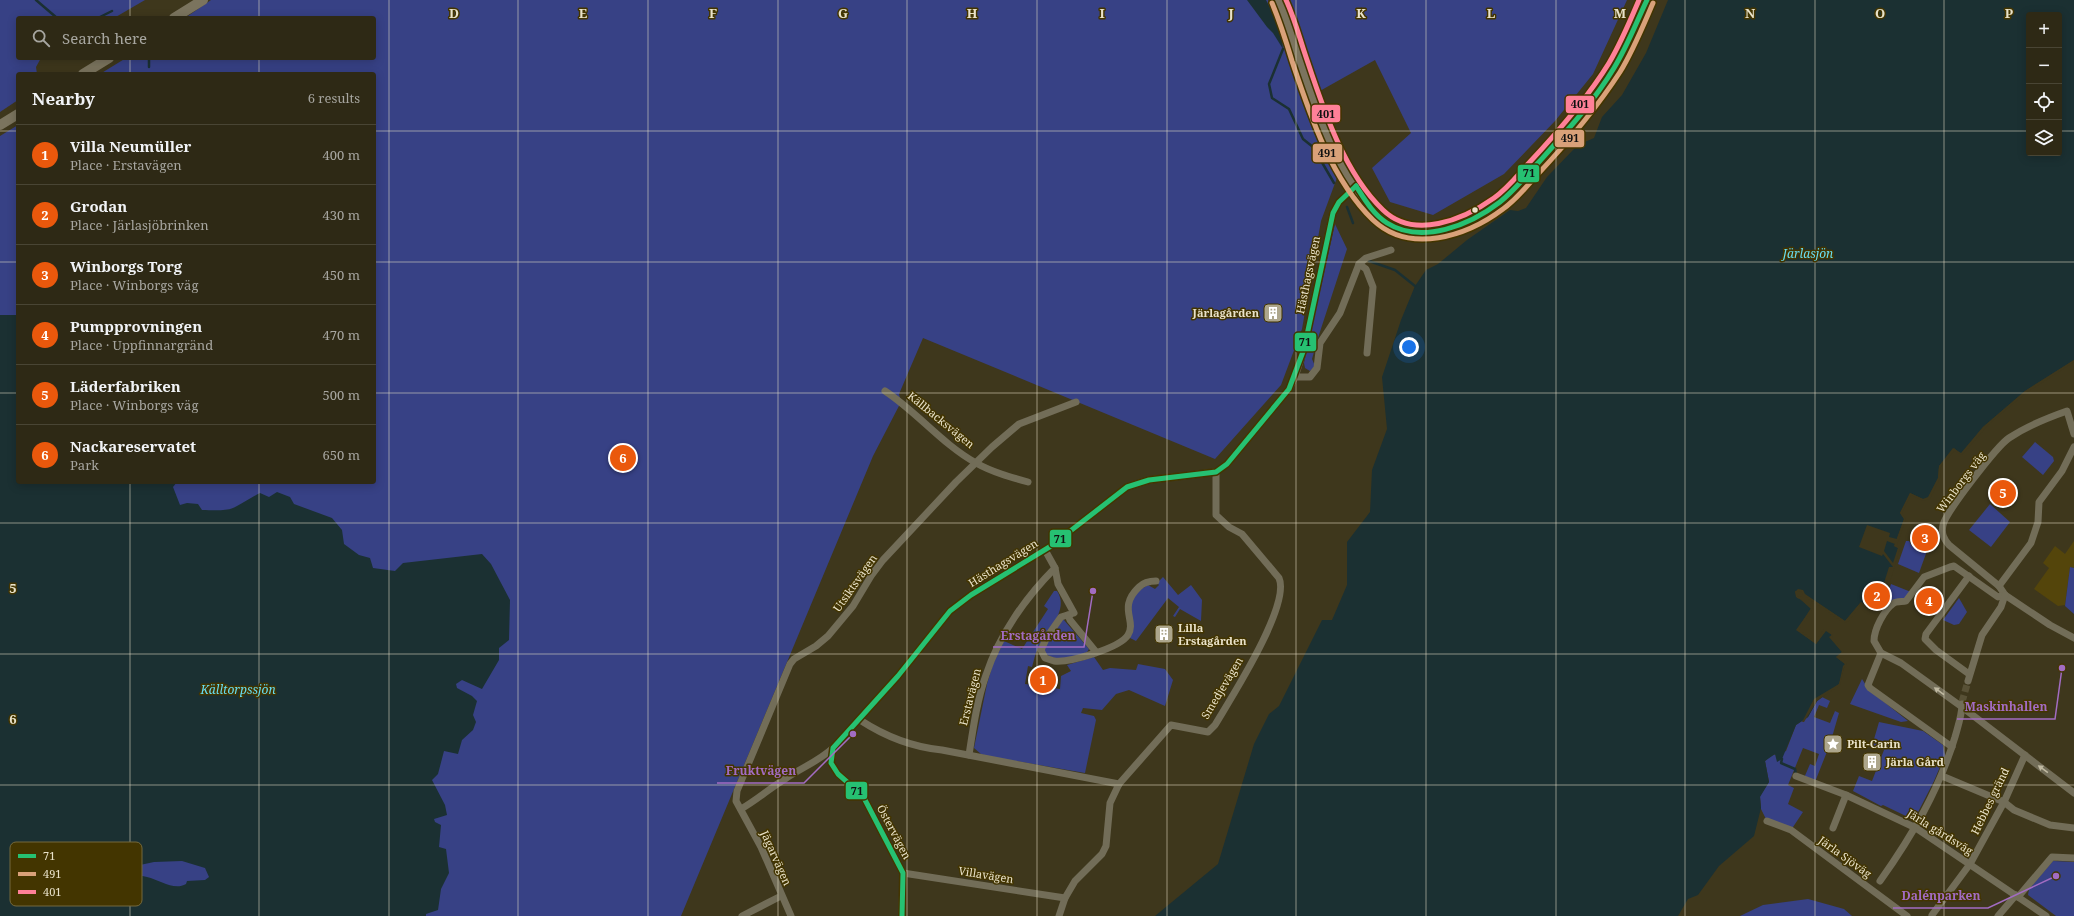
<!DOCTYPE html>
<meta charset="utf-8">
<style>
body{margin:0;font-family:"Noto Serif",serif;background:#36311e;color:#f1f3f6}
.controls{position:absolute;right:12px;top:12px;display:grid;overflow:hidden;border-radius:4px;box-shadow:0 2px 10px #0003}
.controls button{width:36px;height:36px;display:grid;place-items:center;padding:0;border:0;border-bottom:1px solid #494534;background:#2e2915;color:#f1f3f6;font:20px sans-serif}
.you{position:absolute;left:1409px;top:347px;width:14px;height:14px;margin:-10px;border:3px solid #fff;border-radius:50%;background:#1a73e8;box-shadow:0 0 0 6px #1a73e833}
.badge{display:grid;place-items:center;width:26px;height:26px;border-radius:50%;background:#ea580c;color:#fff;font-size:13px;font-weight:700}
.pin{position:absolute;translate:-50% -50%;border:2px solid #fff;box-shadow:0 1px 4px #0006}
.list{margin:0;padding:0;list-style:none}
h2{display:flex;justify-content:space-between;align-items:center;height:52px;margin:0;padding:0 16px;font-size:17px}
h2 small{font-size:13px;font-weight:400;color:#a7a6a0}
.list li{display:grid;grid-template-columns:26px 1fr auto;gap:12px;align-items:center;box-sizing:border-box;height:60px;padding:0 16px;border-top:1px solid #494534}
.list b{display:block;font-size:15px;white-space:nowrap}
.list p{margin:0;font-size:13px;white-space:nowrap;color:#a7a6a0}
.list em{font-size:13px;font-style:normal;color:#a7a6a0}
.icon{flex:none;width:22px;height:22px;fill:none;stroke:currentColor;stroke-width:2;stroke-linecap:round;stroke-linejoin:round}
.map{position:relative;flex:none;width:2074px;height:916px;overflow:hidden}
.search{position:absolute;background:#2e2915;box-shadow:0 2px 10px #0003;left:16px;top:16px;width:360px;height:44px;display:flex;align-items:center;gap:10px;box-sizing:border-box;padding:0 14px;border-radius:4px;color:#a7a6a0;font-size:15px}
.panel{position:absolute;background:#2e2915;box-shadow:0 2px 10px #0003;left:16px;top:72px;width:360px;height:412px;border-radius:4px}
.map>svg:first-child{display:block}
</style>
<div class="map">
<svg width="2074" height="916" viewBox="0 0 2074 916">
<rect width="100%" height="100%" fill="#3e371c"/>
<polygon fill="#54450b" points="2074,541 2074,568 2070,567 2065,605 2058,606 2034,589 2049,568 2043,563 2055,546 2065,554"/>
<g fill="#374185">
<polygon points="0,0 145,0 114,18 18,18 18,58 41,58 36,67 37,74 18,74 18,100 0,112"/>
<polygon points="211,0 1268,0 1338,175 1321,221 1302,329 1281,385 1215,459 923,338 899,394 901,402 873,456 681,916 0,916 0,136 18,125 18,482 374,482 374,74 100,74 126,58 374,58 374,18 185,18"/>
<polygon points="1290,0 1627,0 1593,74 1555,121 1504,174 1433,215 1390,202 1372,168 1411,133 1375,60 1318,92"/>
<polygon points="1335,224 1347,249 1317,341 1312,359 1315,366 1310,371 1305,368 1304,363"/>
<polygon points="2035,442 2053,457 2054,461 2043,475 2022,457"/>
<polygon points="1990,504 2010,522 1991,547 1969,530"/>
<polygon points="1906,541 1909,541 1912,546 1928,548 1919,573 1898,564"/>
<polygon points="2070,567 2074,568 2074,614 2065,606"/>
<polygon points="1163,577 1178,595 1191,585 1202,600 1201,621 1180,609 1175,617 1173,616 1179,607 1168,598 1136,641 1130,638 1130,604 1135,593 1148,585 1155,589 1159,585 1157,583"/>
<polygon points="1891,584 1911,592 1906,599 1876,606 1871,598 1875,591 1878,592 1883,596 1889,590"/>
<path d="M1054,591H1057C1070,610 1046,632 1038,648C1035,654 1034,660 1032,667L1028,666L1025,684L1060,689L1061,676L1071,671L1067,665L1094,657L1103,670L1110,668L1136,670L1138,664L1165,669L1173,680L1165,706L1129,690L1116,694L1102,710L1083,708L1081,713L1094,716L1096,720L1085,773L987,756L981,754L974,748L987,684L993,664L1004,641L1022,649L1048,609L1044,606Z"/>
<polygon points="1959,598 1967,612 1959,624 1954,625 1943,620"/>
<path d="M1063,619L1089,649L1087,652C1076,658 1054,663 1044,652L1045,646Z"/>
<polygon points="1862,679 1869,690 1908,721 1901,722 1850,704"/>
<polygon points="1822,697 1830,701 1827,708 1819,705 1814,717 1830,723 1835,711 1839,713 1830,744 1815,782 1804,778 1810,764 1815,766 1819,754 1803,748 1788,785 1794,788 1788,804 1803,812 1791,830 1767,821 1761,809 1760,796 1769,782 1765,761 1770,756 1786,751 1796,725 1808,717 1817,701"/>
<polygon points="1879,722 1923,731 1943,745 1945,755 1934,781 1915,818 1908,817 1883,805 1881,806 1853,791 1859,776 1872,781 1884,750 1872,746"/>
<polygon points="2053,861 2074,862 2074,916 2056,916 2028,895 2029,889"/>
<polygon points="1808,899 1844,909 1852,916 1740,916 1763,905"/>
</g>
<g fill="#1b3032" fill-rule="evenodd">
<path d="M1247,0H1266C1274,15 1282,32 1283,49L1273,33L1267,27Z"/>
<path d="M1668,0H2074V360L2025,391L1983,427L1961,454L1954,448L1939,466L1938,478L1928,498L1923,499L1910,493L1900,513L1904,519L1894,546L1898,548L1887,588L1880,594L1875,591L1871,598L1876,606L1874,609H1871L1861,602L1845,621L1804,594L1803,590L1795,591L1797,598L1800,599L1811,608L1797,630L1816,644L1826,630L1832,635L1830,637L1842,652L1836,657L1845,664L1839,684L1817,701L1808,717L1796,725L1782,759L1777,762L1775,754L1765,761L1769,782L1760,797L1761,808L1754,836L1719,866L1698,895L1688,899L1678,916H1155L1218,864L1254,744L1269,714L1279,706L1322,620H1332L1347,585V542L1370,512L1372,470L1387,429L1382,377L1401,320L1415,286L1426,270L1438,264L1467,240L1510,210L1518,211L1526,208L1547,177L1573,150L1580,144L1594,138L1602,117L1622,95L1646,53ZM2029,15H2059V153H2029Z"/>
<path d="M0,315H18V482H177L173,487L180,505L187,503L198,504L202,510C213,510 228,512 237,506C245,502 252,497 260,493L269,497L277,492L290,497L294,504L332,518L342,530L344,544L359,555L370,558L373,568L395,571L403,563L482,554L491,564L510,600L509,640L499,648V660L482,689L462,680L456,684L457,688L472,696L477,701L473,715L476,722L473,730L462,740L458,754L444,751L438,774L432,780L445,805L447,815L434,819L435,822L441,825L439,847L446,849L449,873L441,889L438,910L426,914V916H0ZM182,861L205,868L209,877L205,880L187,881L186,884C174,891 160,880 147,877C141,875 135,876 129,874L126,868L154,862Z"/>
</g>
<g fill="#3e371c" fill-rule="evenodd">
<path d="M2074,360V362L2026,393L1990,423L1962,455L1954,451L1941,467L1940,478L1930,499L1923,501L1911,495L1902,513L1906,519L1897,545L1900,548L1888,589L1882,595L1880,594L1887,588L1883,586L1889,567H1893L1883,554L1882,556L1859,547L1867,525L1890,533L1889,537L1897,539L1904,519L1900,513L1910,493L1923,499L1928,497L1938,478L1939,466L1953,448L1961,453L1983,427L2025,391ZM1887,541L1895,544L1894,546L1898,548L1893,563L1884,551Z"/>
<polygon points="1798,589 1803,590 1805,594 1845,621 1861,602 1871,609 1878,606 1875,610 1870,611 1861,605 1849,621 1844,623 1803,595 1801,591 1797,592 1797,596 1802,597 1813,608 1799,630 1815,641 1824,629 1827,629 1833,634 1832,637 1844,651 1839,657 1843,658 1847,664 1844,668 1840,685 1817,701 1804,722 1802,722 1814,699 1839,684 1843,666 1845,664 1836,657 1842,652 1829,637 1832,635 1826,631 1816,644 1796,630 1811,609 1800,599 1796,597 1795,592"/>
</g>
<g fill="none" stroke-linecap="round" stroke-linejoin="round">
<g stroke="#1b3032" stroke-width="2.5">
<polyline points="36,0 57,18"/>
<polyline points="98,18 112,11"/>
<polyline points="125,18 126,18"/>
<polyline points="1283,49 1269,84 1272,98 1289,109 1303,139 1313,147 1334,183"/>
<polyline points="149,67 149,58"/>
<polyline points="1347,207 1353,223"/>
<polyline points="1369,261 1395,270 1415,286"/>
<polyline points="1782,759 1781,763 1795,769 1796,775"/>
</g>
<polyline stroke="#585136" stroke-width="7" stroke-dasharray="7 3.5" stroke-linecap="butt" points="1962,702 1968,681"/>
<g stroke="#726d58" stroke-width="7">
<polyline points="1359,264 1366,269 1373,287 1367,353"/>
<polyline points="1295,377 1310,377 1317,368 1320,343 1340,313 1359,264 1366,258 1391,250"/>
<path d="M885,391C917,412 942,444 976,463C992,472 1010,477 1028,482"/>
<path d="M2074,434L2067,411C2047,418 2027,426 2009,438C1997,446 1946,512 1943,525C1941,534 1944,539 1949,545L1999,586L2005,595L2050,625L2074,638"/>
<path d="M1055,568L1058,584L1074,613L1061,617L1047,637L1041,650L1045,658C1048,659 1051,660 1054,661C1069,663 1120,648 1128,635C1137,620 1117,608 1139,587C1143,583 1150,581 1156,581"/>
<polyline points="1969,576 1926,634 1925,639 1936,650 1969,674"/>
<polyline points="1999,586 2031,543 2038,522 2039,502 2062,471 2074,447"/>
<path d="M2005,595L1998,597L1954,566L1950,567L1924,577L1906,601C1903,602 1897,601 1894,603C1884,610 1874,629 1874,641L1881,653L1901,663L1962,707L2074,793"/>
<polyline points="1068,615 1070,620 1096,652"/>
<polyline points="1881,653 1868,685 1870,688 1952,747"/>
<polyline points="1968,681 1982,635 2001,607 2005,595"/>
<path d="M860,720C886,737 911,747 942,750L1119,784"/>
<polyline points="833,748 831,763 838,774 863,796 903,873 902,916"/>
<path d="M969,755C973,729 977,700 986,675C999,635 1026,597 1055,568L1045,550"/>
<polyline points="1796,776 1846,795 1916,828 2046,916"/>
<polyline points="1942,776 2004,802 2014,810 2050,825 2074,828"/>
<path d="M741,809C757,800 770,788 785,779C801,768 819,761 833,748L898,676L950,611L971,595L1051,546L1127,487L1149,480L1216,472L1227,464L1289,389L1295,377L1304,349L1333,213L1339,202L1356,186"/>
<polyline points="1767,821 1791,830 1907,916"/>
<polyline points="1833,828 1846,795"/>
<polyline points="903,873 1065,898"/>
<path d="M1880,881C1912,836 1939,790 1955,737C1958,726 1962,715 1962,704"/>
<polyline points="2018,897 2052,857 2074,858"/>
<polyline points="1932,915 1970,864 2004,802 2025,755"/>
<polyline points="742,916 781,896"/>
<polyline points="791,916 761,847 736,801 737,791 790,664 794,659 816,646 828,636 853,606 871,576 883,560 956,482 992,447 1019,424 1076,402"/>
<path d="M1059,916L1065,898L1075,881L1102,854L1106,846L1110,803L1119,784L1171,725L1208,732L1215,725C1231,698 1291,605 1279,578L1242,534L1229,527L1216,515V472"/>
<polyline points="1998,916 2016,895"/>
</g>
<g stroke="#7b745e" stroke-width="10">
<path d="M1278,0C1288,20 1293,42 1300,62C1318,115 1339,174 1378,215C1410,249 1466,227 1498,204C1513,193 1525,177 1538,164C1563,136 1588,107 1609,76C1625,53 1635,25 1647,0"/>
<polyline points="174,18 203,0"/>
<polyline points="83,74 109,58"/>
<polyline points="0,125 18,114"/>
</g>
<defs>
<g id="bus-1">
<path d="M1356,186C1365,200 1373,214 1387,223C1422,245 1470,225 1500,202C1514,191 1526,176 1538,163C1565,133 1593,103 1614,68C1627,47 1636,23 1647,0"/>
<polyline points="902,916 903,873 863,796 838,774 831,763 833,748 898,676 950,611 971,595 1051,546 1127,487 1149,480 1216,472 1227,464 1289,389 1304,349 1333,213 1339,202 1356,186"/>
</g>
<path id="bus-2" d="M1272,3C1280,22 1286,41 1292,61C1310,115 1331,179 1373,220C1410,255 1467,236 1503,209C1516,200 1526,187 1537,175C1567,143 1596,109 1620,72C1633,51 1643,26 1653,3"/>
<path id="bus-3" d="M1286,0C1294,17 1299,36 1305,54C1322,105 1343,172 1383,210C1414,240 1463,220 1494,198C1507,189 1517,176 1528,164C1557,133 1587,99 1609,63C1621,43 1630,21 1639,0"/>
</defs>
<use href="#bus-1" stroke="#433500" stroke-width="8"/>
<use href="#bus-2" stroke="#433500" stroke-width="8"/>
<use href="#bus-3" stroke="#433500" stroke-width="8"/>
<use href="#bus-1" stroke="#26c172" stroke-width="5"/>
<use href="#bus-2" stroke="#d9a179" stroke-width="5"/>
<use href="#bus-3" stroke="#ff8098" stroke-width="5"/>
</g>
<defs><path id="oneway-solid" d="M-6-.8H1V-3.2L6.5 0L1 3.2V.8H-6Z"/></defs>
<g fill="#bfb9a1">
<use href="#oneway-solid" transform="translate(1939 691) rotate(-144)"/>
<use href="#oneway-solid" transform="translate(2043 769) rotate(-144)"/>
</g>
<path fill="none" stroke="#e9e2c9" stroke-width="1" stroke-opacity="0.55" d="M130,0V18M259,0V18M389,0V916M518,0V916M648,0V916M778,0V916M907,0V916M1037,0V916M1167,0V916M1296,0V916M1426,0V916M1556,0V916M1685,0V916M1815,0V916M1944,0V916M130,58V74M259,58V74M0,131H18M374,131H2029M2059,131H2074M0,262H18M374,262H2074M0,393H18M374,393H2074M130,482V916M259,482V916M0,523H2074M0,654H2074M0,785H2074"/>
<defs>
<symbol id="building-square" viewBox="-11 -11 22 22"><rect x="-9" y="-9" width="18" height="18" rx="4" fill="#ada68c" stroke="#433500"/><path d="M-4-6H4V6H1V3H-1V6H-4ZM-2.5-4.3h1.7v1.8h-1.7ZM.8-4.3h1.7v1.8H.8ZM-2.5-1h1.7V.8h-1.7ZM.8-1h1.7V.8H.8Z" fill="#fff"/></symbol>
<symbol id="sight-square" viewBox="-11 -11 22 22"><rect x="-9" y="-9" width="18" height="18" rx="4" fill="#ada68c" stroke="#433500"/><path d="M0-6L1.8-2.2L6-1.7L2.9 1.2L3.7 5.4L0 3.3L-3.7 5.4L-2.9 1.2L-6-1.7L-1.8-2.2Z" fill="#fff"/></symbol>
</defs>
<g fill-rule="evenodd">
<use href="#building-square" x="1262" y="302" width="22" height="22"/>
<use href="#building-square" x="1153" y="623" width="22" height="22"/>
<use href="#sight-square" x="1822" y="733" width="22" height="22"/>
<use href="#building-square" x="1861" y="751" width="22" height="22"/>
</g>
<circle fill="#e9e2c9" stroke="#433500" stroke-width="1.5" cx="1475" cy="210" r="3.5"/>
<g text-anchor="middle" stroke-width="3" stroke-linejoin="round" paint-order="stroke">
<g font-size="11" fill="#e9e2c9" stroke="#433500">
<text transform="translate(1308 275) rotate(-78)" y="4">Hästhagsvägen</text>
<text transform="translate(941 420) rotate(39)" y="4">Källbacksvägen</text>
<text transform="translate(1961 482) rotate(-53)" y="4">Winborgs väg</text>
<text transform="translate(1003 563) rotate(-32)" y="4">Hästhagsvägen</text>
<text transform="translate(855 583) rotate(-55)" y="4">Utsiktsvägen</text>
<text transform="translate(1222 688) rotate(-59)" y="4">Smedjevägen</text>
<text transform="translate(970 697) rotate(-76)" y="4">Erstavägen</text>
<text transform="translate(1990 801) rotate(-64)" y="4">Hebbes gränd</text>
<text transform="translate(894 832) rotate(62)" y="4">Östervägen</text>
<text transform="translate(1940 832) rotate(32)" y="4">Järla gårdsväg</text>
<text transform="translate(1845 857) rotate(36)" y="4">Järla Sjöväg</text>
<text transform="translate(776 858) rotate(66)" y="4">Jägarvägen</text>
<text transform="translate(986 875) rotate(9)" y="4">Villavägen</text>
</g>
<g font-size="11" font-weight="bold" fill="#e9e2c9" stroke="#433500" text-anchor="start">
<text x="1259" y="317" text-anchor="end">Järlagården</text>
<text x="1178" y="632">Lilla<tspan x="1178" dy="13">Erstagården</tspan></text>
<text x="1847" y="748">Pilt-Carin</text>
<text x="1886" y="766">Järla Gård</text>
</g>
<g font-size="12" font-style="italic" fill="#66def5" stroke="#433500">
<text x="1808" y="258">Järlasjön</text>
<text x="238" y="694">Källtorpssjön</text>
</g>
</g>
<rect x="10" y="842" width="132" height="64" rx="6" fill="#433500" stroke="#75693c" stroke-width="1"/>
<rect x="18" y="854" width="18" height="4" fill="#26c172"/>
<rect x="18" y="872" width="18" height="4" fill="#d9a179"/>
<rect x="18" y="890" width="18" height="4" fill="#ff8098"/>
<g font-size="11" fill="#e9e2c9">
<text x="43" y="860">71</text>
<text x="43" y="878">491</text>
<text x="43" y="896">401</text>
</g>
<g font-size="13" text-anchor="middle" font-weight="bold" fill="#e9e2c9" stroke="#433500" stroke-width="3" stroke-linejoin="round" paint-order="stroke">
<text x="454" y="18">D</text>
<text x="583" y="18">E</text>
<text x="713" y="18">F</text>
<text x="843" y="18">G</text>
<text x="972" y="18">H</text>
<text x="1102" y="18">I</text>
<text x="1231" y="18">J</text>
<text x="1361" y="18">K</text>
<text x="1491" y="18">L</text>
<text x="1620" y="18">M</text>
<text x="1750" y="18">N</text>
<text x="1880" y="18">O</text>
<text x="2009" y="18">P</text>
<text x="13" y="593">5</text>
<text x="13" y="724">6</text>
</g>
<path fill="none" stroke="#a26cc2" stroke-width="1.5" d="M1093 591L1084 647H993M2062 668L2055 719H1957M853 734L804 783H717M2056 876L1988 908H1893"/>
<g fill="#a26cc2" stroke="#433500" stroke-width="1.5">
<circle cx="1093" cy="591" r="4"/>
<circle cx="2062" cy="668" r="4"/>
<circle cx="853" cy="734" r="4"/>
<circle cx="2056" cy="876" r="4"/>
</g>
<g font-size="12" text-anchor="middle" font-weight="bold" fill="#a26cc2" stroke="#433500" stroke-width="3" stroke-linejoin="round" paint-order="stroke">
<text x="1038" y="640">Erstagården</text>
<text x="2006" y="711">Maskinhallen</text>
<text x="761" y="775">Fruktvägen</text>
<text x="1941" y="900">Dalénparken</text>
</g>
<g stroke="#433500" stroke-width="1.5">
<rect x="1565" y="95" width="30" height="19" rx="4" fill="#ff8098"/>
<rect x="1311" y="104" width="30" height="19" rx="4" fill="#ff8098"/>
<rect x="1554" y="129" width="31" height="19" rx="4" fill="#d9a179"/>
<rect x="1312" y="143" width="31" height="20" rx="4" fill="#d9a179"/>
<rect x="1517" y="164" width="23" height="19" rx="4" fill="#26c172"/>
<rect x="1294" y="332" width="23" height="20" rx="4" fill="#26c172"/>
<rect x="1049" y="529" width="23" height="19" rx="4" fill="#26c172"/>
<rect x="845" y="781" width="23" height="19" rx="4" fill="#26c172"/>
</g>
<g font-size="11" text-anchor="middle" font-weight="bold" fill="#111">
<text x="1580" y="108">401</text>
<text x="1326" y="118">401</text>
<text x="1570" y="142">491</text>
<text x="1327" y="157">491</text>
<text x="1529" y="177">71</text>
<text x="1305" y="346">71</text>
<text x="1060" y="543">71</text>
<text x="857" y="795">71</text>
</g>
</svg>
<div class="controls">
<button>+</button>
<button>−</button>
<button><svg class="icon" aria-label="locate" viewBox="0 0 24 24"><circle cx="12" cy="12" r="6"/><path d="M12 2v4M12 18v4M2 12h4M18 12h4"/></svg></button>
<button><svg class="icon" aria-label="layers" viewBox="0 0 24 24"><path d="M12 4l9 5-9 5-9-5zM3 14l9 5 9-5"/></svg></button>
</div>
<div class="you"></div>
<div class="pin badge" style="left:1043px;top:680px">1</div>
<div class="pin badge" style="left:1877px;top:596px">2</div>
<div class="pin badge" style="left:1925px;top:538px">3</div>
<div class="pin badge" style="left:1929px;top:601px">4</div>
<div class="pin badge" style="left:2003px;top:493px">5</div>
<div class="pin badge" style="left:623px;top:458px">6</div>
<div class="search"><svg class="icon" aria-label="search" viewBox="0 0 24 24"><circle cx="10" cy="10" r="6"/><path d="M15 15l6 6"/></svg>Search here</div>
<section class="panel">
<h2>Nearby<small>6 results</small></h2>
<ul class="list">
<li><span class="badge">1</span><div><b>Villa Neumüller</b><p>Place · Erstavägen</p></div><em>400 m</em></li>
<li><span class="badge">2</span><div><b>Grodan</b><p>Place · Järlasjöbrinken</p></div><em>430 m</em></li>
<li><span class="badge">3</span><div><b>Winborgs Torg</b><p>Place · Winborgs väg</p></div><em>450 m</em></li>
<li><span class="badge">4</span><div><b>Pumpprovningen</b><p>Place · Uppfinnargränd</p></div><em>470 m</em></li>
<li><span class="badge">5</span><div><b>Läderfabriken</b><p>Place · Winborgs väg</p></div><em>500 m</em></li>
<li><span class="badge">6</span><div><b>Nackareservatet</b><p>Park</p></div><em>650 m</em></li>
</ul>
</section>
</div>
